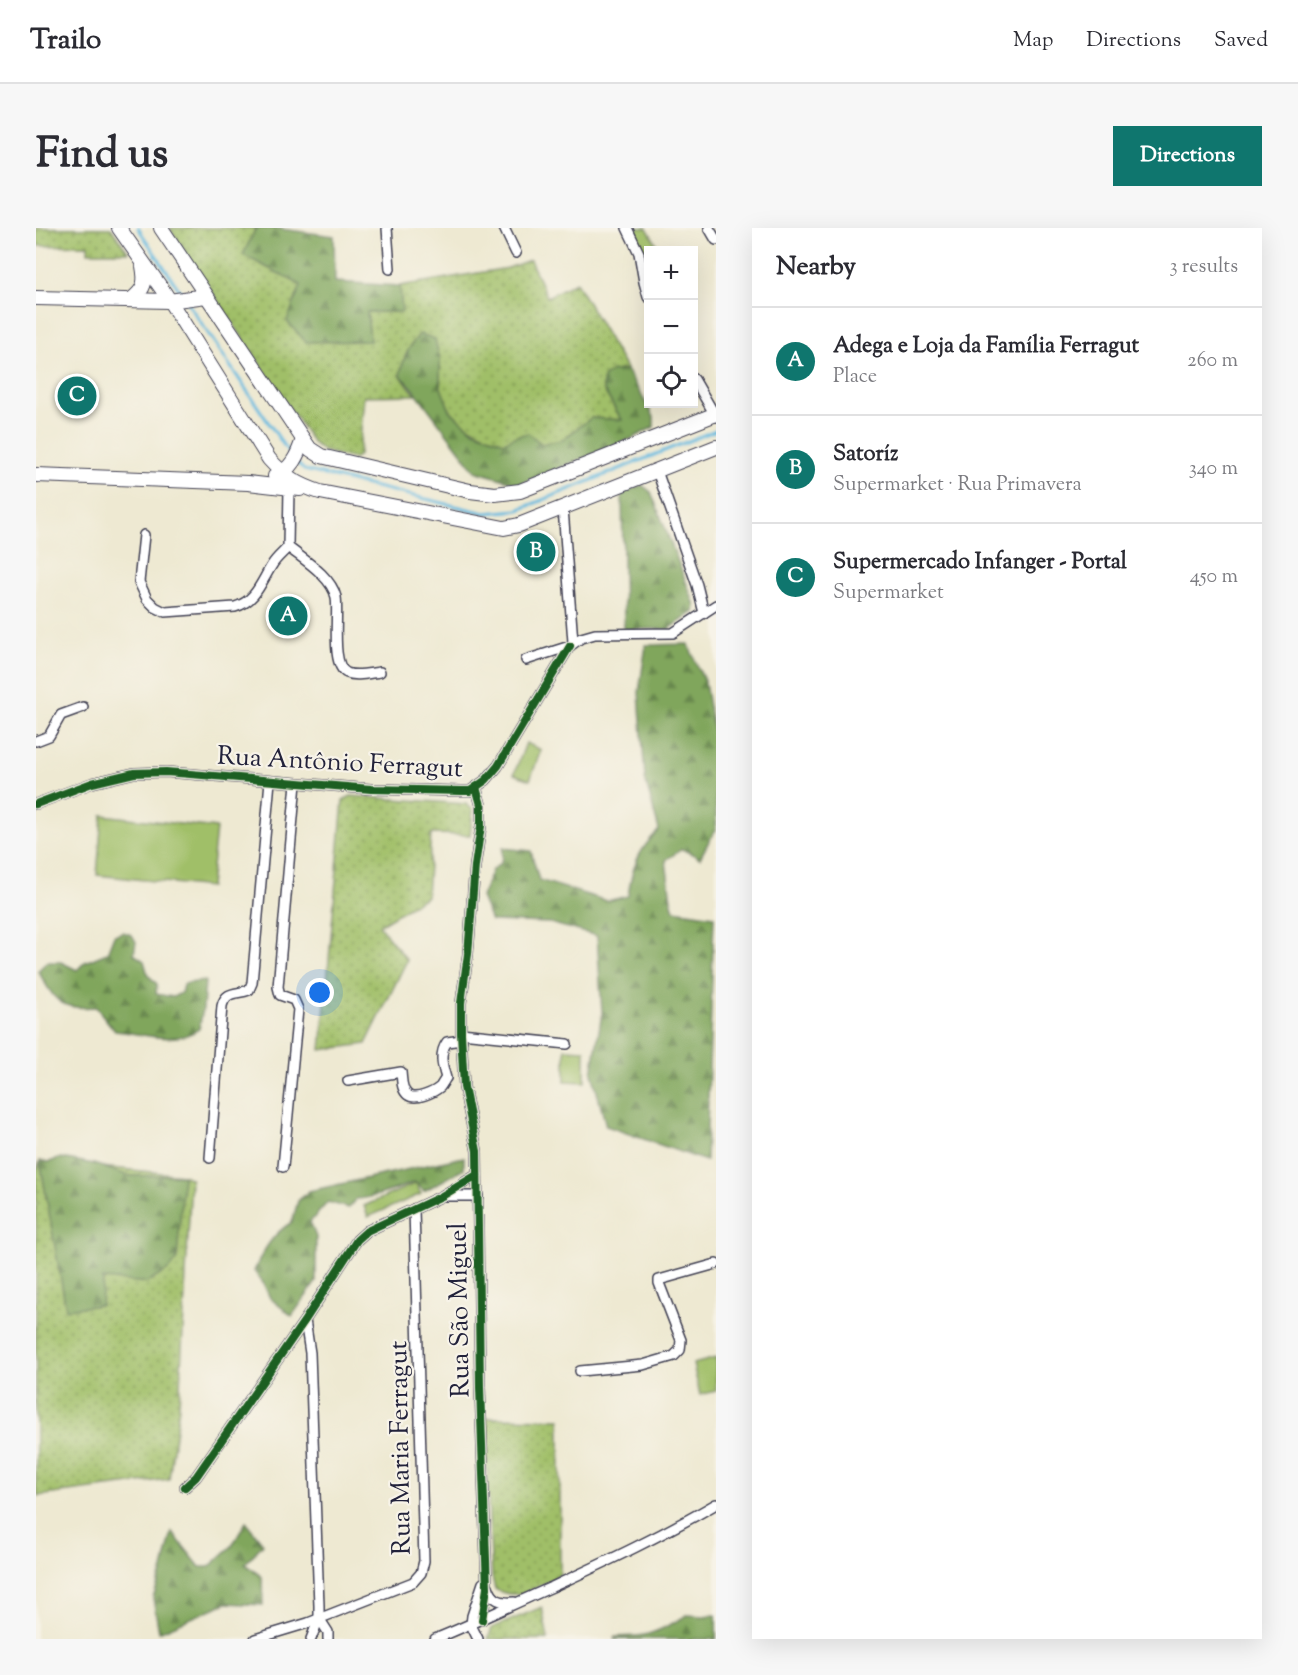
<!DOCTYPE html>
<meta charset="utf-8">
<style>
body{margin:0;font-family:"Sorts Mill Goudy",serif;background:#f7f7f7;color:#2b2b33}
.controls{position:absolute;right:18px;top:18px;display:grid;overflow:hidden;border-radius:0px;box-shadow:0 6px 24px #0002}
.controls button{width:54px;height:54px;display:grid;place-items:center;padding:0;border:0;border-bottom:2px solid #e1e1e2;background:#fff;color:#2b2b33;font:30px sans-serif}
.you{position:absolute;left:284px;top:765px;width:21px;height:21px;margin:-15px;border:4px solid #fff;border-radius:50%;background:#1a73e8;box-shadow:0 0 0 9px #1a73e833}
.badge{display:grid;place-items:center;width:39px;height:39px;border-radius:50%;background:#0f766e;color:#fff;font-size:20px;font-weight:700}
.pin{position:absolute;translate:-50% -50%;border:3px solid #fff;box-shadow:0 2px 6px #0006}
.list{margin:0;padding:0;list-style:none}
h2{display:flex;justify-content:space-between;align-items:center;height:78px;margin:0;padding:0 24px;font-size:26px}
h2 small{font-size:20px;font-weight:400;color:#7c7c81}
.list li{display:grid;grid-template-columns:39px 1fr auto;gap:18px;align-items:center;box-sizing:border-box;height:108px;padding:0 24px;border-top:2px solid #e1e1e2}
.list b{display:block;font-size:22px;white-space:nowrap}
.list p{margin:0;font-size:20px;white-space:nowrap;color:#7c7c81}
.list em{font-size:20px;font-style:normal;color:#7c7c81}
.icon{flex:none;width:33px;height:33px;fill:none;stroke:currentColor;stroke-width:2;stroke-linecap:round;stroke-linejoin:round}
.map{position:relative;flex:none;width:680px;height:1411px;overflow:hidden;border-radius:0px}
header{display:flex;align-items:center;gap:36px;box-sizing:border-box;height:84px;padding:0 30px;background:#fff;border-bottom:2px solid #e1e1e2}
header strong{font-size:28px}
nav{display:flex;gap:33px;margin-inline-start:auto;font-size:21px}
.intro{display:flex;align-items:center;justify-content:space-between;box-sizing:border-box;height:144px;padding:0 36px}
h1{margin:0;font-size:42px}
.button{padding:15px 27px;border-radius:0px;background:#0f766e;color:#fff;font-size:21px;font-weight:700}
main{display:flex;gap:36px;padding:0 36px}
aside{flex:1;background:#fff;border-radius:0px;box-shadow:0 6px 24px #0002}
.map>svg:first-child{display:block}
</style>
<header>
<strong>Trailo</strong>
<nav><a>Map</a><a>Directions</a><a>Saved</a></nav>
</header>
<div class="intro"><h1>Find us</h1><a class="button">Directions</a></div>
<main>
<div class="map">
<svg width="680" height="1411" viewBox="0 0 680 1411">
<defs>
<pattern id="grass-dots" width="8" height="8" patternUnits="userSpaceOnUse" patternTransform="scale(1.5)"><rect width="8" height="8" fill="#a0bf67"/><path d="M2 2h.1M6 6h.1" fill="none" stroke="#829b56" stroke-width="1.8" stroke-linecap="round"/></pattern>
<pattern id="forest-firs" width="22" height="20" patternUnits="userSpaceOnUse" patternTransform="scale(1.5)"><rect width="22" height="20" fill="#80a65c"/><path d="M5 1l3.5 6h-7zM16 11l3.5 6h-7z" fill="#68874d"/></pattern>
</defs>
<rect width="100%" height="100%" fill="#f7f3e8"/>
<filter id="ink" filterUnits="userSpaceOnUse"><feTurbulence type="fractalNoise" baseFrequency=".0167" numOctaves="2"/><feDisplacementMap in="SourceGraphic" scale="12" xChannelSelector="R" yChannelSelector="G"/><feConvolveMatrix kernelMatrix="1 2 1 2 8 2 1 2 1" color-interpolation-filters="sRGB"/></filter>
<filter id="wash" filterUnits="userSpaceOnUse"><feTurbulence type="fractalNoise" baseFrequency=".008" numOctaves="4" result="noise"/><feDisplacementMap in="SourceGraphic" scale="24" xChannelSelector="R" yChannelSelector="G"/><feGaussianBlur stdDeviation="1.35" result="paint"/><feColorMatrix in="noise" values="0 0 0 0 0 0 0 0 0 0 0 0 0 0 0 0 0 1.4 0 .05"/><feComposite in="paint" operator="in"/></filter>
<g filter="url(#wash)">
<rect width="100%" height="100%" fill="#eee9d2"/>
<g fill="url(#grass-dots)" stroke="#617051" stroke-width="1.5">
<polygon points="0,0 75,0 92,24 52,24 52,17 0,18"/>
<path d="M135,0H220L207,27L265,57L334,112L331,84H365L364,58L472,40L494,32L511,69L540,54L591,142L576,143L567,161L586,192L555,190L526,212L506,216L481,208L468,215C440,204 408,190 404,156C403,148 404,140 404,132L364,147L380,167L328,168L323,227L318,231L287,223L277,215L134,1Z"/>
<polygon points="315,568 430,576 437,582 434,607 395,606 391,668 343,697 371,732 330,816 285,822 307,572"/>
<polygon points="4,933 147,947 155,951 143,1179 133,1251 2,1268 0,1261 0,943"/>
<path d="M448,1190L524,1191V1347C501,1358 484,1375 459,1361L456,1349Z"/>
<polygon points="506,1379 512,1411 452,1411 456,1400"/>
</g>
<g fill="url(#forest-firs)" stroke="#51644c" stroke-width="1.5">
<polygon points="220,0 237,0 298,8 299,54 364,58 366,84 331,84 334,113 270,114 251,93 265,57 207,27"/>
<path d="M384,106L399,111L404,132V157L414,183L438,203L468,214L481,208L492,205L506,216L526,212L555,190L586,192L567,161V150L576,143L591,142L618,189V199L597,210L483,256L439,243L376,159L364,147C367,131 372,118 384,106Z"/>
<polygon points="606,257 615,264 659,377 658,384 633,401 588,401 586,265"/>
<path d="M652,416L669,455L679,514L680,595L679,602L664,630L646,621L630,632L635,672L638,682L678,688L670,933L570,898L556,845L566,785L561,708L514,695L455,693L445,669L456,642L465,635L467,620L495,623L503,652L571,673L592,668C596,639 602,622 623,602L609,551L603,464L610,417Z"/>
<path d="M87,704L96,707L100,714L98,726L108,733L112,747L121,756L120,766L137,769L145,765L147,757L152,755L169,753L167,781L163,801C139,818 107,805 79,803L60,779C23,782 20,774 2,743L10,734H25L41,742L49,734L71,725L78,707Z"/>
<path d="M428,929V941L388,963L379,954C359,961 341,970 320,971L312,980L292,974L274,994L280,1009V1054L256,1088L234,1070L227,1055L218,1043C227,1023 236,1006 256,994L262,973L273,963Z"/>
<polygon points="25,930 58,936 93,948 147,947 141,1033 131,1043 111,1055 67,1051 65,1077 30,1081 4,933 13,934"/>
<polygon points="210,1294 227,1316 209,1336 226,1349 227,1377 190,1375 123,1404 117,1370 126,1345 136,1304 164,1339 173,1339 196,1318"/>
<path d="M651,1387L669,1388L680,1387V1411H578L579,1409C588,1408 599,1409 608,1407C623,1404 638,1395 651,1387Z"/>
</g>
<g fill="#a0bf67" stroke="#617051" stroke-width="1.5">
<polygon points="598,0 611,0 624,22 612,22 612,44 609,46"/>
<polygon points="490,515 505,522 494,552 478,546"/>
<polygon points="66,587 180,600 174,659 61,647"/>
<polygon points="529,821 549,822 549,854 529,853"/>
<polygon points="380,955 385,966 332,989 328,978"/>
<polygon points="680,1130 680,1163 664,1167 657,1136"/>
</g>
<g fill="none" stroke-linecap="round" stroke-linejoin="round">
<g stroke="#63bae0" stroke-width="3">
<polyline points="102,0 146,66"/>
<polyline points="151,74 255,228"/>
<polyline points="261,235 268,242 449,285 482,282 680,202"/>
</g>
</g>
</g>
<g filter="url(#ink)">
<g fill="none" stroke-linecap="round" stroke-linejoin="round">
<defs>
<g id="street">
<polyline points="351,0 354,41"/>
<polyline points="468,0 480,25"/>
<polyline points="591,0 603,25 608,54 612,69"/>
<polyline points="673,0 680,12"/>
<polyline points="658,151 680,189"/>
<polyline points="621,243 661,357 668,385"/>
<polyline points="527,280 537,414"/>
<path d="M108,307L103,354L111,371L119,379L129,384L199,379C220,373 225,354 236,337C240,330 247,325 252,319L253,259L251,256"/>
<path d="M252,319C268,332 295,348 300,369C303,386 294,438 311,445C320,449 334,445 344,444"/>
<polyline points="490,432 534,418 545,410 559,406 637,405 680,377"/>
<polyline points="0,513 13,508 25,487 47,479"/>
<polyline points="440,559 445,577 445,598 439,638 432,726 425,775 425,805 428,859 441,923 444,1159 451,1360 446,1392"/>
<polyline points="0,576 56,555 98,545 130,544 335,561 426,563 434,563 440,559 450,552 462,538 534,418"/>
<polyline points="425,805 531,816"/>
<path d="M312,853L365,844C366,851 365,862 372,867C380,873 398,864 404,859C405,858 409,851 410,850C406,837 403,825 411,814L426,812"/>
<path d="M174,930L186,778C190,762 201,767 213,762L216,755L234,553"/>
<polyline points="247,939 262,781 258,772 244,767 242,759 260,555"/>
<polyline points="408,968 442,968"/>
<polyline points="269,1092 274,1125 283,1378 283,1390 275,1411"/>
<polyline points="544,1143 607,1137 638,1128 644,1122 645,1112 623,1055 623,1052 680,1036"/>
<polyline points="149,1259 160,1249 269,1092 321,1012 331,1003 406,968 441,947"/>
<path d="M452,1358C456,1372 464,1375 478,1374"/>
<polyline points="283,1390 292,1404 292,1411"/>
<polyline points="219,1411 272,1395 377,1354 385,1345 388,1333 378,981"/>
<path d="M399,1411C439,1395 477,1376 516,1359C572,1333 627,1307 680,1276"/>
<polyline points="442,1411 435,1397 436,1388 447,1355"/>
</g>
<g id="secondary">
<path d="M83,0L128,64L233,231C248,248 262,257 284,264L468,300L483,297L680,219"/>
<polyline points="125,0 267,211 274,221 285,228 434,263 459,266 484,263 680,186"/>
<polyline points="0,70 133,73 170,68"/>
<path d="M96,71C109,61 110,54 107,38"/>
<polyline points="0,247 212,255 264,261"/>
<path d="M239,248C255,242 262,227 267,211"/>
</g>
</defs>
<use href="#street" stroke="#414052" stroke-width="12"/>
<use href="#secondary" stroke="#414052" stroke-width="16"/>
<use href="#street" stroke="#fff" stroke-width="9"/>
<use href="#secondary" stroke="#fff" stroke-width="14"/>
<defs>
<g id="cycleway">
<polyline points="440,559 445,577 445,598 439,638 432,726 425,775 425,805 428,859 441,923 444,1159 451,1360 446,1392"/>
<polyline points="0,576 56,555 98,545 130,544 335,561 426,563 434,563 440,559 450,552 462,538 534,418"/>
<polyline points="149,1259 160,1249 269,1092 321,1012 331,1003 406,968 441,947"/>
</g>
</defs>
<use href="#cycleway" stroke="#f7f3e8" stroke-width="11"/>
<use href="#cycleway" stroke="#1b5e20" stroke-width="8"/>
</g>
</g>
<g text-anchor="middle" stroke-width="4.5" stroke-linejoin="round" paint-order="stroke">
<g font-size="26" fill="#22223b" stroke="#f7f3e8">
<text transform="translate(304 533) rotate(3)" y="9">Rua Antônio Ferragut</text>
<text transform="translate(422 1082) rotate(-91)" y="9">Rua São Miguel</text>
<text transform="translate(363 1220) rotate(-91)" y="9">Rua Maria Ferragut</text>
</g>
</g>
</svg>
<div class="controls">
<button>+</button>
<button>−</button>
<button><svg class="icon" aria-label="locate" viewBox="0 0 24 24"><circle cx="12" cy="12" r="6"/><path d="M12 2v4M12 18v4M2 12h4M18 12h4"/></svg></button>
</div>
<div class="you"></div>
<div class="pin badge" style="left:252px;top:388px">A</div>
<div class="pin badge" style="left:500px;top:324px">B</div>
<div class="pin badge" style="left:41px;top:168px">C</div>
</div>
<aside>
<h2>Nearby<small>3 results</small></h2>
<ul class="list">
<li><span class="badge">A</span><div><b>Adega e Loja da Família Ferragut</b><p>Place</p></div><em>260 m</em></li>
<li><span class="badge">B</span><div><b>Satoríz</b><p>Supermarket · Rua Primavera</p></div><em>340 m</em></li>
<li><span class="badge">C</span><div><b>Supermercado Infanger - Portal</b><p>Supermarket</p></div><em>450 m</em></li>
</ul>
</aside>
</main>
